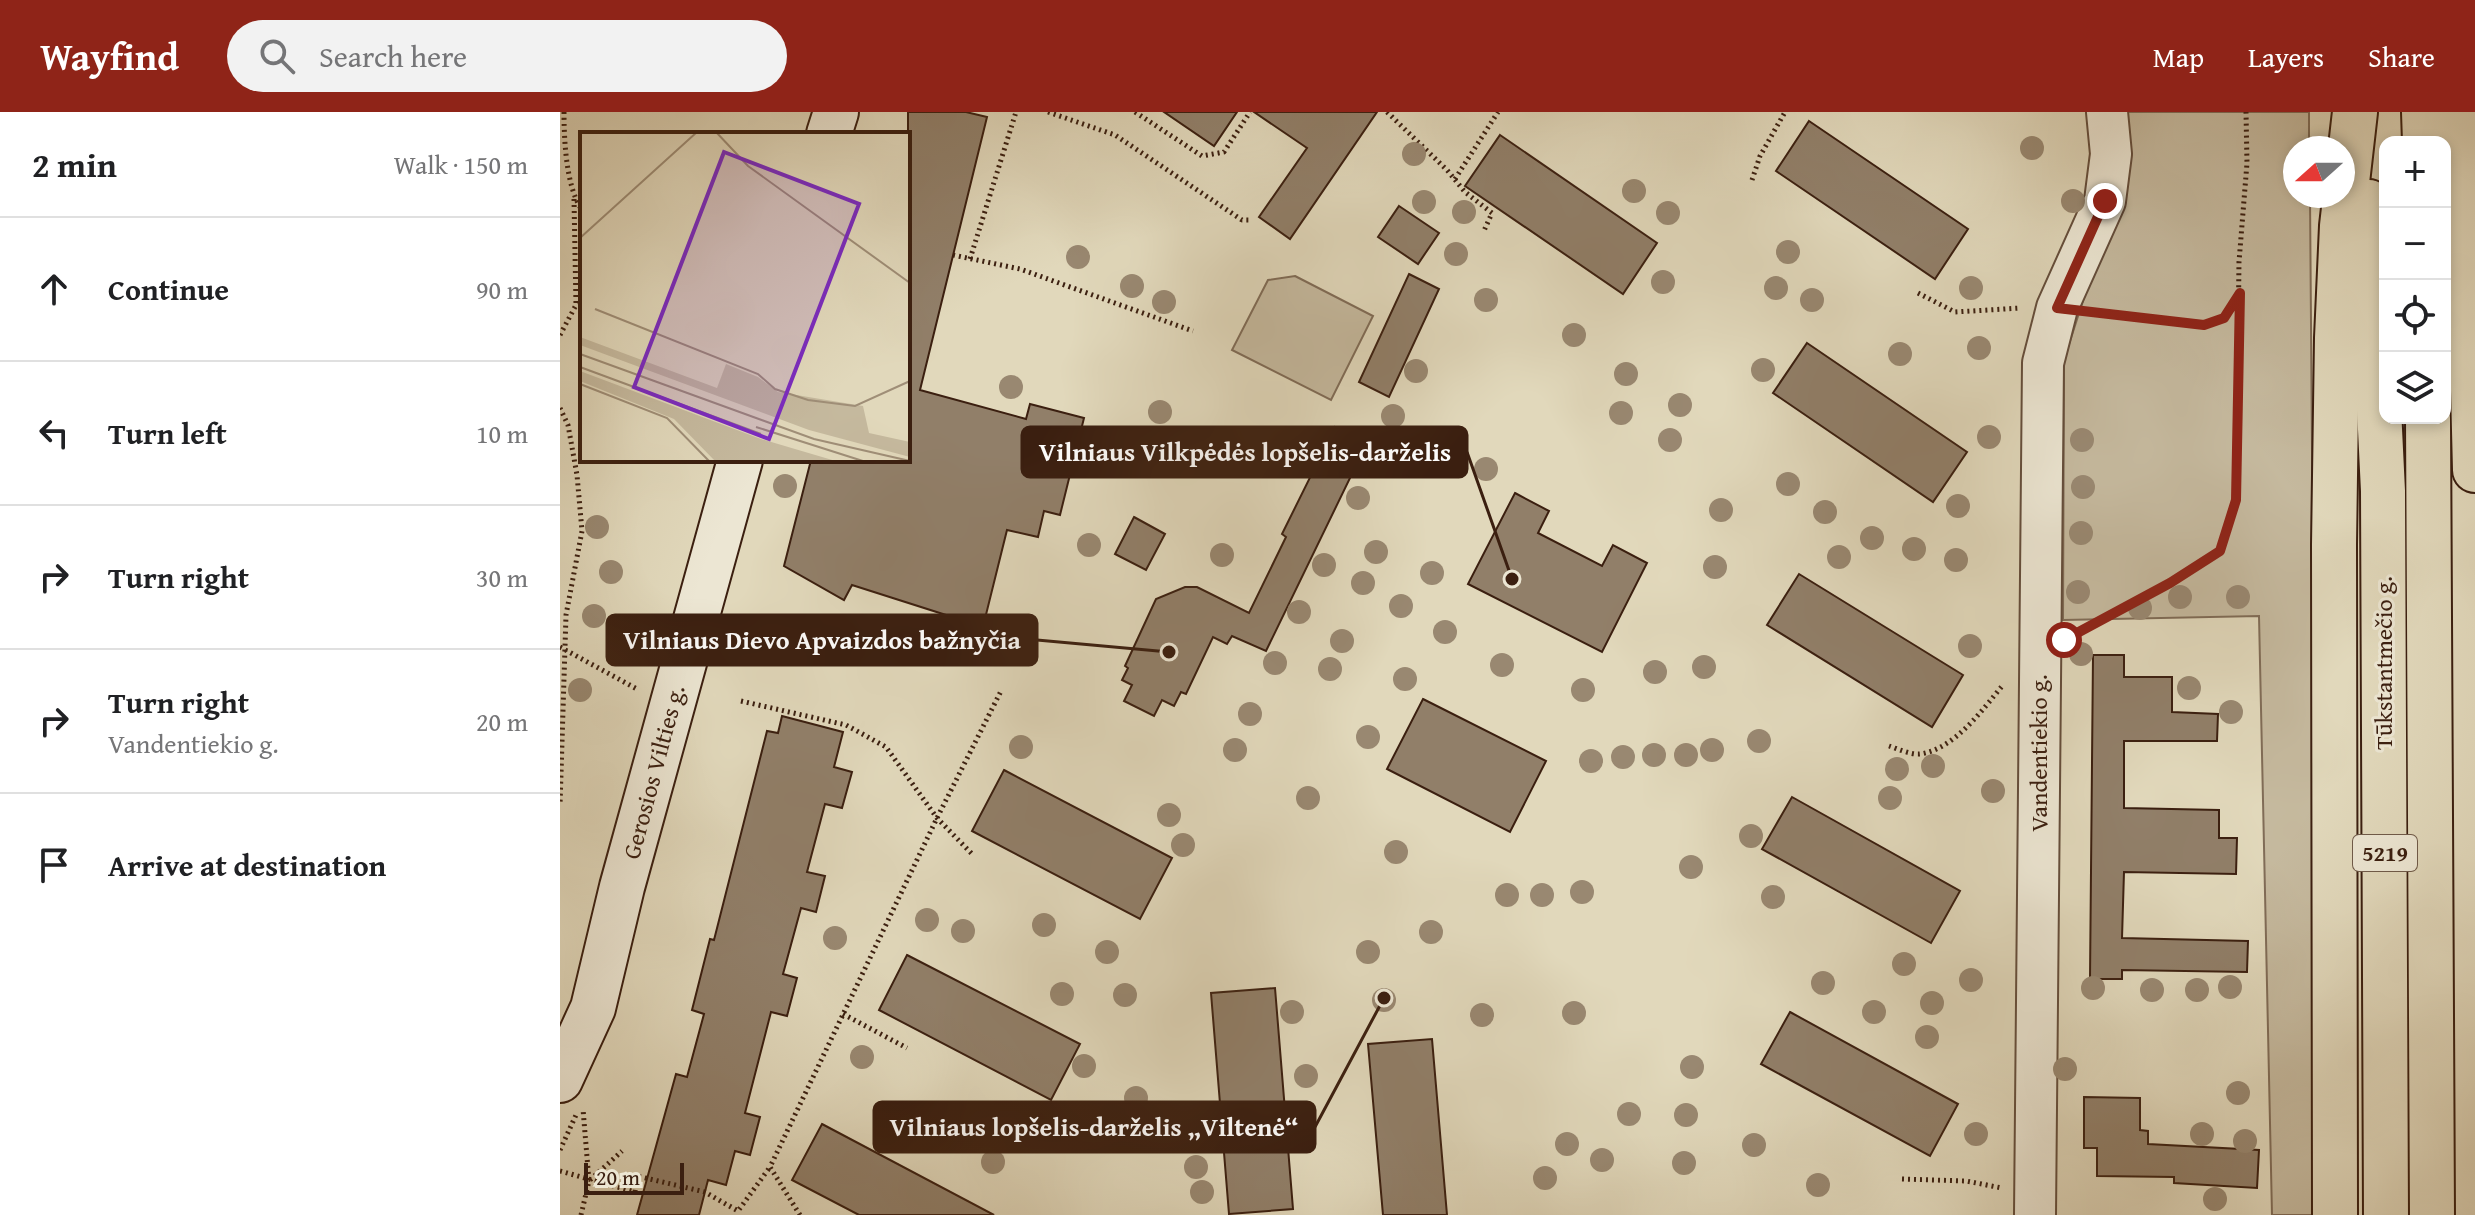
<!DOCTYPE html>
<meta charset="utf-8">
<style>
body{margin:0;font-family:"Gentium Book Plus",serif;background:#f2f2f2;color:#202124}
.controls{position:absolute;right:24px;top:24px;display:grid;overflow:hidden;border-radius:16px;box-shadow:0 4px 12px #0003}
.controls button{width:72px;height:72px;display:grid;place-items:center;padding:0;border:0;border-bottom:2px solid #e0e0e0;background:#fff;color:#202124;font:40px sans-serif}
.compass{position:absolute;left:1723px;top:24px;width:72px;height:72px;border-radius:50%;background:#fff;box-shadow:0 4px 12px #0003;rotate:249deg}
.scale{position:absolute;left:24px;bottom:20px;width:100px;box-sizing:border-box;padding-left:8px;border:4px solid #3b1f10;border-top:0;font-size:22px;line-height:28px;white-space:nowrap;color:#3b1f10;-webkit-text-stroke:6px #ece6d3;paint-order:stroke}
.stop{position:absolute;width:24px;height:24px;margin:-18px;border:6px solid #8f2418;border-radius:50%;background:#fff}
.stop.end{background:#8f2418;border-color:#fff;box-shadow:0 2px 8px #0008}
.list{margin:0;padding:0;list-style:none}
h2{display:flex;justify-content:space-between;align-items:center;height:104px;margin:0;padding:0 32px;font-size:34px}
h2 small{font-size:26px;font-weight:400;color:#757577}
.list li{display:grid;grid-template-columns:52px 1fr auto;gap:24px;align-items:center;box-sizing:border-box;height:144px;padding:0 32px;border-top:2px solid #e0e0e0}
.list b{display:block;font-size:30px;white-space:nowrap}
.list p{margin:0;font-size:26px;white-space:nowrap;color:#757577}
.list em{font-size:26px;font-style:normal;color:#757577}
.icon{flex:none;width:44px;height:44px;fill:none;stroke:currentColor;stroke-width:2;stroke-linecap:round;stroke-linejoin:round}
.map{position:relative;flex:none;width:1915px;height:1103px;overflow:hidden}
header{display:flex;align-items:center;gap:48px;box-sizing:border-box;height:112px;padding:0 40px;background:#8f2418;color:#fff}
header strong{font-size:38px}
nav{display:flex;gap:44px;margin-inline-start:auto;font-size:28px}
.search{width:560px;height:72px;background:#f2f2f2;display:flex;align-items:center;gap:20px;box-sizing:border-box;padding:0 28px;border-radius:44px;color:#757577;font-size:30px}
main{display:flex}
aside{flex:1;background:#fff}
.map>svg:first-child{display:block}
</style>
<header>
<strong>Wayfind</strong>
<div class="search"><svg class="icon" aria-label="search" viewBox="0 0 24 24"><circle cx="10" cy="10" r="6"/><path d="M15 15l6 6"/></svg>Search here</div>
<nav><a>Map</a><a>Layers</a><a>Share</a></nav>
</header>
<main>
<aside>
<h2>2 min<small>Walk · 150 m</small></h2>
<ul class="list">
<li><svg class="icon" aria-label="ahead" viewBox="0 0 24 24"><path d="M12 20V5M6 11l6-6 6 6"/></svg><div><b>Continue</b></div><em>90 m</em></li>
<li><svg class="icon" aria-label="left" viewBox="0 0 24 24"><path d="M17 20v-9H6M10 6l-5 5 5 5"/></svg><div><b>Turn left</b></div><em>10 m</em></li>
<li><svg class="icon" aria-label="right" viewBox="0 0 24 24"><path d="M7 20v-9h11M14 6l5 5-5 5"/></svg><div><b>Turn right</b></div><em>30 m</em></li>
<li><svg class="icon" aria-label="right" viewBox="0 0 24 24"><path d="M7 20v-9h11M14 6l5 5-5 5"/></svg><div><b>Turn right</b><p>Vandentiekio g.</p></div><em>20 m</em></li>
<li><svg class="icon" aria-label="arrive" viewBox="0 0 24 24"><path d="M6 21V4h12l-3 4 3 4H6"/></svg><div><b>Arrive at destination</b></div></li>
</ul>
</aside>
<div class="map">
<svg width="1915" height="1103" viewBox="0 0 1915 1103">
<rect width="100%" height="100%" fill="#e1d8bb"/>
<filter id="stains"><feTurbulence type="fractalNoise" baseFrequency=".0025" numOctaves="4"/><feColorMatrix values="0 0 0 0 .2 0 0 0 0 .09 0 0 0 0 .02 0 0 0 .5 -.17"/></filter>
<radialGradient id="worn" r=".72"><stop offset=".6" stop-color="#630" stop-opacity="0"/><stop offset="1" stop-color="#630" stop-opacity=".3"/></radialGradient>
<g fill="#c5b99e" stroke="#806c57" stroke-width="2">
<polygon points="1553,0 1749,0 1749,36 1735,36 1735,84 1750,84 1758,1103 1712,1103 1699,504 1503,508 1504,248 1544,123"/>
<polygon points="735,164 813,204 771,288 672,238 708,168"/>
</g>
<g fill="#917f69" stroke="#3b1f10" stroke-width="2">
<polygon points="348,0 406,0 427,5 360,278 466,307 470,292 524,306 500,403 484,399 478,425 447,418 415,547 378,532 386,503 292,473 284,488 224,454 251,348 348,348"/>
<polygon points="604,0 677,0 654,34"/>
<polygon points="694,0 817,0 730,127 699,105 747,36"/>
<polygon points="1249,9 1408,117 1375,167 1216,59"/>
<polygon points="940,23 1097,131 1063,182 905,74"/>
<polygon points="839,94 879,121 858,152 818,125"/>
<polygon points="849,162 879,177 829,285 799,270"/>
<polygon points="1247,231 1407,340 1373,390 1213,281"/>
<polygon points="775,315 807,331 706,539 672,524 667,532 653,525 626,582 621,580 614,594 602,588 594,604 564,589 572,573 562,568 568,556 565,554 596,487 625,475 637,475 689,501 726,425 722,422"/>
<polygon points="955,381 989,399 978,421 1042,454 1053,433 1087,451 1042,540 908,472"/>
<polygon points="574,405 605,422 586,458 555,442"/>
<polygon points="1239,462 1403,563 1372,615 1207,513"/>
<polygon points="1533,543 1564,543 1564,565 1612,565 1612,600 1658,602 1657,629 1564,629 1564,696 1659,698 1659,726 1677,726 1676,762 1564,760 1562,826 1688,829 1687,860 1562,858 1562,867 1530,867"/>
<polygon points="863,587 986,649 950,720 827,657"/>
<polygon points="222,604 283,620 274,655 292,660 282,696 265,692 247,760 265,764 256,800 241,796 223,862 237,866 227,904 211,900 185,1001 200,1005 190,1043 175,1039 166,1073 148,1068 139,1103 77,1103 116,962 127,965 144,902 132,898 150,827 154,828 207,619 218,621"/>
<polygon points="444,658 612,746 580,807 412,719"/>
<polygon points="1232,685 1400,779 1371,831 1202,737"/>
<polygon points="347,843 520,932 491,988 319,898"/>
<polygon points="715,876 733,1097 669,1102 651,881"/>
<polygon points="1230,900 1398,992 1370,1044 1201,952"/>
<polygon points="872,927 887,1103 823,1103 808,932"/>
<polygon points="1524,985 1580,986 1580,1018 1588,1019 1588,1032 1699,1038 1697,1076 1614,1071 1614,1065 1537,1064 1537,1036 1524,1036"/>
<polygon points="262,1012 434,1103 299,1103 232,1068"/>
</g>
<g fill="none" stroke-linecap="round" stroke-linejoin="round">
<defs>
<polyline id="minor" points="1475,1103 1483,251 1497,196 1545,89 1551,42 1547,0"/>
<g id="secondary">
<polyline points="269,22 276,0"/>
<polyline points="0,968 33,896 62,775 180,348"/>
</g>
<g id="trunk">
<polyline points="1864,0 1865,30"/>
<polyline points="1906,0 1915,358"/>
<polyline points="1809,90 1823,379 1826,1103"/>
<polyline points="1868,306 1872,1103"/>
<polyline points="1775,1103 1774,433 1777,226 1782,114 1795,0"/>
</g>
</defs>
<use href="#minor" stroke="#644d3b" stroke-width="44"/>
<use href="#secondary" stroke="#3b1f10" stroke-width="48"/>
<use href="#trunk" stroke="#3b1f10" stroke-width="48"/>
<g stroke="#3b1f10" stroke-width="5" stroke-dasharray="2 4" stroke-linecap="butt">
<path d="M4,0C4,28 6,75 22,98"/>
<polyline points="488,0 555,23 682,108 691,108"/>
<polyline points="575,0 642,44 664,40 690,0"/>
<polyline points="827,0 887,58 905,80 932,101 923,121"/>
<polyline points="895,67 938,0"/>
<polyline points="1192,68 1200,44 1225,0"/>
<polyline points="14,87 16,193"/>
<polyline points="393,143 460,157 633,219"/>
<polyline points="410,147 456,0"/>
<polyline points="1358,181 1395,200 1461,196"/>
<polyline points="1533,200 1644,213 1664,206 1678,184"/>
<polyline points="0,223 16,193 22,191"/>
<polyline points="0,296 8,313 17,363 22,419 6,503 0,693"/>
<polyline points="1516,521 1610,471 1660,439 1676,388 1679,150 1687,51 1686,0"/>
<polyline points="0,535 77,577"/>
<polyline points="181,589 286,613 326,635 377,706 414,744"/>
<path d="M1329,634C1338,637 1351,643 1360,642C1395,637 1422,598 1443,573"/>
<polyline points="283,902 347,936"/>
<polyline points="0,1038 16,1003"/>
<polyline points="0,1059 75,1080 77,1064 145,1080 178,1099 210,1055"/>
<polyline points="1342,1067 1406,1069 1442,1076"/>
<polyline points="30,1068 62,1039"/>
<polyline points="21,1103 29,1069 23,997"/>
<polyline points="240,1103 210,1055 377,706 441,579"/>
</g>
<use href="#minor" stroke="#ece6d3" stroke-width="40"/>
<use href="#secondary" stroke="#ece6d3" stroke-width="44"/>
<use href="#trunk" stroke="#e1d8bb" stroke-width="44"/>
</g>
<g fill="#998871">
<circle cx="1472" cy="36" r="12"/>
<circle cx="854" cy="42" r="12"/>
<circle cx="1074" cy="79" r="12"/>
<circle cx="1513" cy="89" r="12"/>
<circle cx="864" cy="90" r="12"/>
<circle cx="904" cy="100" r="12"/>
<circle cx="1108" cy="101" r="12"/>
<circle cx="1228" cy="140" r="12"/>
<circle cx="896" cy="142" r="12"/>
<circle cx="518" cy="145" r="12"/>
<circle cx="1103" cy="170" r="12"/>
<circle cx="572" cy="174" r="12"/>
<circle cx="1216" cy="176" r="12"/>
<circle cx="1411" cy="176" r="12"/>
<circle cx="926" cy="188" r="12"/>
<circle cx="1252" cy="188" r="12"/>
<circle cx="604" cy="190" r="12"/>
<circle cx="1014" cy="223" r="12"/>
<circle cx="1419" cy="236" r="12"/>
<circle cx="1340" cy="242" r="12"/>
<circle cx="1203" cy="258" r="12"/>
<circle cx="856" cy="259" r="12"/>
<circle cx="1066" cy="262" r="12"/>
<circle cx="451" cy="275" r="12"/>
<circle cx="1120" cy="293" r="12"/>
<circle cx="600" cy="300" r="12"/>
<circle cx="1061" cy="301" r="12"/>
<circle cx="833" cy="304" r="12"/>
<circle cx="1429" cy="325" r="12"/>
<circle cx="1110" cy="328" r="12"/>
<circle cx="1522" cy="328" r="12"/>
<circle cx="926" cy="357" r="12"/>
<circle cx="1228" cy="372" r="12"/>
<circle cx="225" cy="374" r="12"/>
<circle cx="1523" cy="375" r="12"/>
<circle cx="798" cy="386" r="12"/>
<circle cx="1398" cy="394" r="12"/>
<circle cx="1161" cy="398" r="12"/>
<circle cx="1265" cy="400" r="12"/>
<circle cx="37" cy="415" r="12"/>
<circle cx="1521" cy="421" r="12"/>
<circle cx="1312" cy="426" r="12"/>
<circle cx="529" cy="433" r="12"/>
<circle cx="1354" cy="437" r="12"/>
<circle cx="816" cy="440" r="12"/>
<circle cx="662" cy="443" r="12"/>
<circle cx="1279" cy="445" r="12"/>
<circle cx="1396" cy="448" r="12"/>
<circle cx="764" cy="453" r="12"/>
<circle cx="1155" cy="455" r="12"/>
<circle cx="51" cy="460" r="12"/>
<circle cx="872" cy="461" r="12"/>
<circle cx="803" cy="471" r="12"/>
<circle cx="1518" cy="480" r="12"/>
<circle cx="1620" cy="485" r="12"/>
<circle cx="1678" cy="485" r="12"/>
<circle cx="841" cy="494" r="12"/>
<circle cx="1580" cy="496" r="12"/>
<circle cx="739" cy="500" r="12"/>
<circle cx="34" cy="504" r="12"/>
<circle cx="885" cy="520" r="12"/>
<circle cx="782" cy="529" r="12"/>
<circle cx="1410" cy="534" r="12"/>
<circle cx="1521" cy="542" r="12"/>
<circle cx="715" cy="551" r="12"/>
<circle cx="942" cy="553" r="12"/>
<circle cx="1144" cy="555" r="12"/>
<circle cx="770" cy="557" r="12"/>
<circle cx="1095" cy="560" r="12"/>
<circle cx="845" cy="567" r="12"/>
<circle cx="1629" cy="576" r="12"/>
<circle cx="20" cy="578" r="12"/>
<circle cx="1023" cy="578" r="12"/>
<circle cx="1671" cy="600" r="12"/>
<circle cx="690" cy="602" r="12"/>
<circle cx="808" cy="625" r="12"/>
<circle cx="1199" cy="629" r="12"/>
<circle cx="461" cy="635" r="12"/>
<circle cx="675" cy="638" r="12"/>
<circle cx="1152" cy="638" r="12"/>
<circle cx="1094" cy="643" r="12"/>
<circle cx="1126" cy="643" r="12"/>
<circle cx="1063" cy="645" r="12"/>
<circle cx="1031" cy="649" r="12"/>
<circle cx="1373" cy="654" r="12"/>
<circle cx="1337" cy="657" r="12"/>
<circle cx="1433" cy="679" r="12"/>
<circle cx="748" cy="686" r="12"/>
<circle cx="1330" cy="686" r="12"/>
<circle cx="609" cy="703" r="12"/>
<circle cx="1191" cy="724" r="12"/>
<circle cx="623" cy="733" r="12"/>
<circle cx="836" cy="740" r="12"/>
<circle cx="1131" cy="755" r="12"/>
<circle cx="1022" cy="780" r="12"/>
<circle cx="947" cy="783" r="12"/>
<circle cx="982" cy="783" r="12"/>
<circle cx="1213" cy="785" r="12"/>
<circle cx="367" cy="808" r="12"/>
<circle cx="484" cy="813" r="12"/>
<circle cx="403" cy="819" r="12"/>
<circle cx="871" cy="820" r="12"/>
<circle cx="275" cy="826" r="12"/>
<circle cx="547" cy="840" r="12"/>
<circle cx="808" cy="840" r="12"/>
<circle cx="1344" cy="852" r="12"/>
<circle cx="1411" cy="868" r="12"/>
<circle cx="1263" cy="871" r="12"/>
<circle cx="1670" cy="875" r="12"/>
<circle cx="1533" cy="876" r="12"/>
<circle cx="1592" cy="878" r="12"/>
<circle cx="1637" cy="878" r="12"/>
<circle cx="502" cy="882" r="12"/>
<circle cx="565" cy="883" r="12"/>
<circle cx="824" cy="888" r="12"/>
<circle cx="1372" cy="891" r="12"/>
<circle cx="732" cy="900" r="12"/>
<circle cx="1314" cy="900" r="12"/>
<circle cx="1014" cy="901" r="12"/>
<circle cx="922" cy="903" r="12"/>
<circle cx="1367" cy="925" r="12"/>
<circle cx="302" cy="945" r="12"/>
<circle cx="524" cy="954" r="12"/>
<circle cx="1132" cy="955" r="12"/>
<circle cx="1505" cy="957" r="12"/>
<circle cx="746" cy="964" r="12"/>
<circle cx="1678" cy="981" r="12"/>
<circle cx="576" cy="986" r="12"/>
<circle cx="1069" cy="1002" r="12"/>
<circle cx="1126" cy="1003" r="12"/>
<circle cx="1416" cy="1022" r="12"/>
<circle cx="1642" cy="1022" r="12"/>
<circle cx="1685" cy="1029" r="12"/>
<circle cx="1007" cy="1032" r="12"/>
<circle cx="1194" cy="1033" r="12"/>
<circle cx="1042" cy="1048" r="12"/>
<circle cx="433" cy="1050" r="12"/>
<circle cx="1124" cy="1051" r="12"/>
<circle cx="636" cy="1055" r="12"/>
<circle cx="985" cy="1066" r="12"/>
<circle cx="1258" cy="1073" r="12"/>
<circle cx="642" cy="1080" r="12"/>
<circle cx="1655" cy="1087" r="12"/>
</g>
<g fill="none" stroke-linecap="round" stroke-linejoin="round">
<polyline stroke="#8f2418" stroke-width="10" points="1504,528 1610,471 1660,439 1676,388 1680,181 1664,206 1644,213 1497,196 1545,89"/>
</g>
<g text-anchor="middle" stroke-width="6" stroke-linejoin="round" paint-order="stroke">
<rect fill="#ece6d3" stroke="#705b4a" stroke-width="2" x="1793" y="723" width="64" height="36" rx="6"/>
<g font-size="22" font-weight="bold" fill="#3b1f10">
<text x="1825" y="749">5219</text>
</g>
<g font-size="24" fill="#3b1f10" stroke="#ece6d3">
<text transform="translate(1824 551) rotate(-90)" y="8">Tūkstantmečio g.</text>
<text transform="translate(1479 641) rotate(-90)" y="8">Vandentiekio g.</text>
<text transform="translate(94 660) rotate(-75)" y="8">Gerosios Vilties g.</text>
</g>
</g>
<g transform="translate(20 20)">
<rect width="330" height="330" fill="#e1d8bb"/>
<path d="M0,205L137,256L146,232L178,245L198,260L283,274L289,301L330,310V325L229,298L0,213ZM0,239L181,307L259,330H136L94,287L0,249Z" fill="#c5b99e"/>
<path fill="none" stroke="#9f8e77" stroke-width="2" d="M136,0L168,34L330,151M0,106L117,0M15,177L178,242L195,257L228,268L275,274L330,249M0,222L234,307L330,329M0,235L181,302M0,252L87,286L130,330M176,295L286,330"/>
<path fill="#7b2cbf" fill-opacity="0.15" stroke="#7b2cbf" stroke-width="4" d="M144,20L279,72L189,307L54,255Z"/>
<rect width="330" height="330" fill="none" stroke="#3b1f10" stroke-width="4"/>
</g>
<path fill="none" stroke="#3b1f10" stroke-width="3" d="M952 467L907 340M609 540L477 528M824 886L755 1015"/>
<g fill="#3b1f10" stroke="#ece6d3" stroke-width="3">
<circle cx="952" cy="467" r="8"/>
<circle cx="609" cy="540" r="8"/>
<circle cx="824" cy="886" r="8"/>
</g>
<g fill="#3b1f10" stroke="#3b1f10" stroke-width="3">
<rect x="462" y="315" width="445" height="50" rx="8"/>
<rect x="47" y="503" width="430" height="50" rx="8"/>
<rect x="314" y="990" width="441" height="50" rx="8"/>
</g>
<g font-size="26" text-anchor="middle" font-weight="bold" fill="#fff">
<text x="685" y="349">Vilniaus Vilkpėdės lopšelis-darželis</text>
<text x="262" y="537">Vilniaus Dievo Apvaizdos bažnyčia</text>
<text x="534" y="1024">Vilniaus lopšelis-darželis „Viltenė“</text>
</g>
<rect width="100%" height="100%" filter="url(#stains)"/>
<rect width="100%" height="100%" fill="url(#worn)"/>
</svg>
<div class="controls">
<button>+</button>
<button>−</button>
<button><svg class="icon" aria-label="locate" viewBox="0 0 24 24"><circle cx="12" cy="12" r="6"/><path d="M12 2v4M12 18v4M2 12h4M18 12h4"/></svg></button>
<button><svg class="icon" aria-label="layers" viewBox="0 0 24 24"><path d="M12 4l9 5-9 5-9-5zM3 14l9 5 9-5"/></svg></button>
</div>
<svg class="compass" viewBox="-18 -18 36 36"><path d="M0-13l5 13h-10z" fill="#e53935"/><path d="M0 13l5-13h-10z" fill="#757577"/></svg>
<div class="scale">20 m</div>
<div class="stop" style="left:1504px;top:528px"></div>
<div class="stop end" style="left:1545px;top:89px"></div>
</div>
</main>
